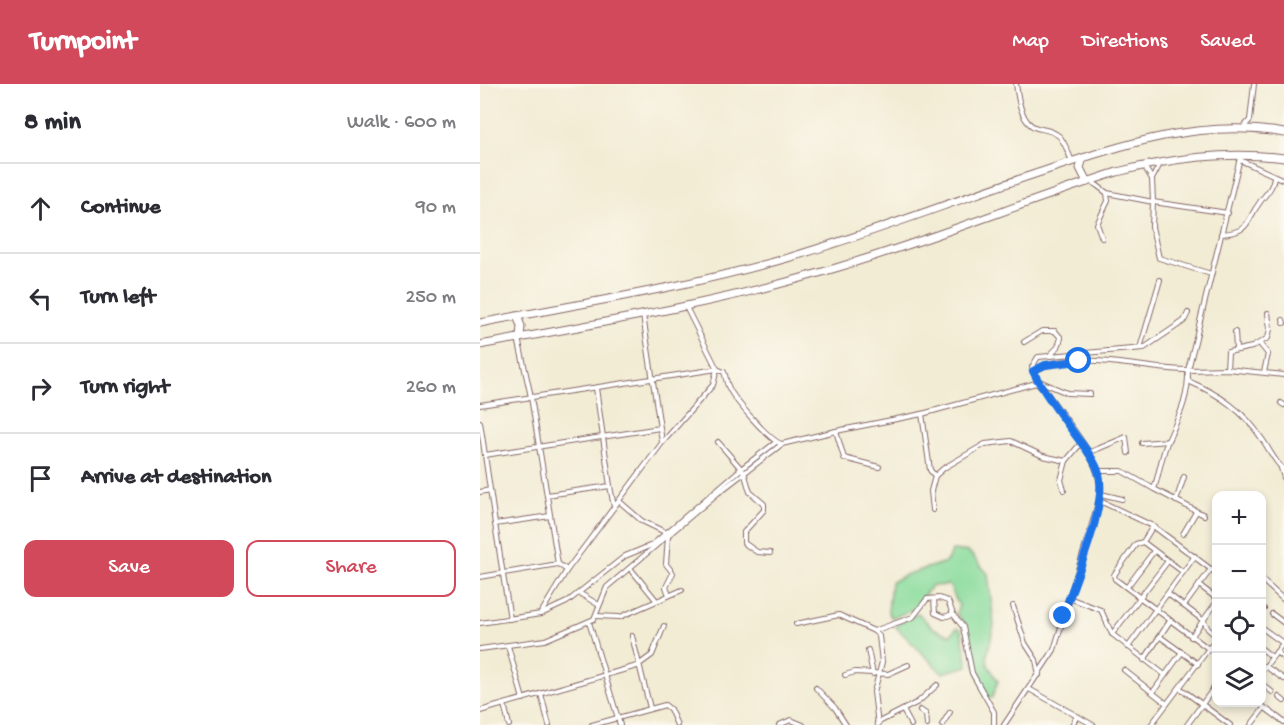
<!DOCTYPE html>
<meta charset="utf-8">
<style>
body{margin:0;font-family:"Gochi Hand",sans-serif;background:#f7f7f7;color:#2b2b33}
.controls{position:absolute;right:18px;bottom:18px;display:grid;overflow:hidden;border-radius:12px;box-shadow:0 3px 9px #0003}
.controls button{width:54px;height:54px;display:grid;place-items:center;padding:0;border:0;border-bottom:2px solid #e1e1e2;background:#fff;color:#2b2b33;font:30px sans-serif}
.stop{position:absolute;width:18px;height:18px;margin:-14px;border:4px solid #1a73e8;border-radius:50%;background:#fff}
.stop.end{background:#1a73e8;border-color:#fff;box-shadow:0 2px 6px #0008}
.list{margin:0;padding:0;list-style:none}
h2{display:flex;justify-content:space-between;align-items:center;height:78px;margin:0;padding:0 24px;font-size:26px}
h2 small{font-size:20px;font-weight:400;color:#7c7c81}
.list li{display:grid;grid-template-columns:39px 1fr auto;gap:18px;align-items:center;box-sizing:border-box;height:90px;padding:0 24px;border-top:2px solid #e1e1e2}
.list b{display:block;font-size:22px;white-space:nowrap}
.list em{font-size:20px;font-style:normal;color:#7c7c81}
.actions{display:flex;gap:12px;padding:18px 24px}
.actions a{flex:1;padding:14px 0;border:2px solid #d1495b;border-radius:12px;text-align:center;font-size:21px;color:#d1495b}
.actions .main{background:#d1495b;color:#fff}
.icon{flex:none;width:33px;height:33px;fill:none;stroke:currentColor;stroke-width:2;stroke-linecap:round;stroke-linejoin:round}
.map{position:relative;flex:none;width:804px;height:641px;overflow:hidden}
header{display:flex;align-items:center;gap:36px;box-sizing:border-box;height:84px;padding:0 30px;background:#d1495b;color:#fff}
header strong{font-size:28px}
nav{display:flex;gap:33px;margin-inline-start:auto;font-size:21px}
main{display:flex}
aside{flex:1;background:#fff}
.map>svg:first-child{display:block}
</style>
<header>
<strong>Turnpoint</strong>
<nav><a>Map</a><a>Directions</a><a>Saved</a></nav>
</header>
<main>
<aside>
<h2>8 min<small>Walk · 600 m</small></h2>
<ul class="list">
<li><svg class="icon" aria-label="ahead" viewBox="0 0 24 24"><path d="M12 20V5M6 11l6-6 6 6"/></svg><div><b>Continue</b></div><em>90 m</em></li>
<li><svg class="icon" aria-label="left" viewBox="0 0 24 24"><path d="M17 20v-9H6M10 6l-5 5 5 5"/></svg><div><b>Turn left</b></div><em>250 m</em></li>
<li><svg class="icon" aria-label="right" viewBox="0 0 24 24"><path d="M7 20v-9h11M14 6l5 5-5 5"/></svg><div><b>Turn right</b></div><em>260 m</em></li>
<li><svg class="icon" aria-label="arrive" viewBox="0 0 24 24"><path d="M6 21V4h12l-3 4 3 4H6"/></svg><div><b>Arrive at destination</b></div></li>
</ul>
<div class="actions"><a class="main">Save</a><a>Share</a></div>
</aside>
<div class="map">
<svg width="804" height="641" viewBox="0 0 804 641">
<rect width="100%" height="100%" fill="#fbf7ec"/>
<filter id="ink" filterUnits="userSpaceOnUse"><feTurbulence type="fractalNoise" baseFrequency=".0167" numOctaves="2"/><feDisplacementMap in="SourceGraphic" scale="12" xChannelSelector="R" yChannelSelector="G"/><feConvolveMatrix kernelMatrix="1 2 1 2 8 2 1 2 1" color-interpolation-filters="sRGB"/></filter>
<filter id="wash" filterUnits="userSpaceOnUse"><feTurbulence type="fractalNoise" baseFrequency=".008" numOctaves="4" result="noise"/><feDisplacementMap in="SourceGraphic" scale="24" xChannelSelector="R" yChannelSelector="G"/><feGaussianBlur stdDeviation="1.35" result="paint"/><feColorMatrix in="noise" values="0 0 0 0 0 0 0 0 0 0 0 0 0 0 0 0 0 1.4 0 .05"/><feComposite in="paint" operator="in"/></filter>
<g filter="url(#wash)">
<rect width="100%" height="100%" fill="#f2ecd4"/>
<g fill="#8adc9d" stroke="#6a7e64" stroke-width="1.5">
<path d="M473,466L489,468L508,490L514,541L507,572L508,581L518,597L512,614L507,613C493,589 491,543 476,529L479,522L469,501L451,502L434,525L412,534L408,528L411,498L428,490L466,478Z"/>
<path d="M438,529C451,542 451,545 470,551L477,544L481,545L488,582L462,589L415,542Z"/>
</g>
</g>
<g filter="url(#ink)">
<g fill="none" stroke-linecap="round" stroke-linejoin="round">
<defs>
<g id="minor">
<path d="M536,0C538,14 541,40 557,44C565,46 572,46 579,52C585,58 588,69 592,77"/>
<polyline points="763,44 770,36 774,0"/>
<polyline points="761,70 708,286 747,285 804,291"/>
<polyline points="760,76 804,96"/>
<polyline points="664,82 672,95 673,118 748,129"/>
<polyline points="672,95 680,80"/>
<polyline points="610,96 627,109 673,118 672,143 679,174 731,190"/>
<path d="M741,150C771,148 765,138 780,118C787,108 792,106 794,93"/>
<polyline points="622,154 617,140 628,117 627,109"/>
<polyline points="803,236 804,239"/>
<polyline points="755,248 756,265"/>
<polyline points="544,258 562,247 575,247 581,254 578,263 570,271"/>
<polyline points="780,260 788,270 784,288"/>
<polyline points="660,264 680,196"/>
<polyline points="747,285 748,268 772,263 788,254 790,245 788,229"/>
<path d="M553,287C592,264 665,286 708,286C709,315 698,334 687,359C681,374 679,390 674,405L642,387H618"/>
<polyline points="559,297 587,309 610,310"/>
<path d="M708,297C739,310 764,327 782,355C790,366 794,377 804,386"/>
<polyline points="559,300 552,283 558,273 664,264 704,237 708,229"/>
<polyline points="801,319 804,321"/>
<polyline points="0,321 237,285 206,223"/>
<polyline points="442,330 450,386 455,392"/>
<polyline points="0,338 5,371"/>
<polyline points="180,344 182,358"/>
<polyline points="356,347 364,374 399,383"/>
<polyline points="238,358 264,388 270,408 284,420 284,426 264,448 264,459 277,468 290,469"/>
<polyline points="662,359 688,357"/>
<polyline points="608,369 646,353 648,369"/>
<polyline points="801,384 804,394"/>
<polyline points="130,402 134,423"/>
<polyline points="674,405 724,431"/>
<polyline points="584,406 581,396 586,377"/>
<polyline points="0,408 10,406"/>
<polyline points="621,410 642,415"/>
<polyline points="67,411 130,402 116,304"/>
<polyline points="139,417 162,437 187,449"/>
<polyline points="620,417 673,442"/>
<polyline points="696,417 704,393"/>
<polyline points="453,426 451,407 455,392 464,384 505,360 531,357 563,372 586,377 601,359"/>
<polyline points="70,432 15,440 5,371 180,344 163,231"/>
<polyline points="15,440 30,535"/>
<polyline points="703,450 716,428"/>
<polyline points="188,452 186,480 193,489 186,503 189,511"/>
<polyline points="663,458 656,460 634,491 635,495 729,565"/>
<path d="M78,480L87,486L182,359L233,301L237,285L244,288C246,292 246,298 248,302C253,315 291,358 302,360"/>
<polyline points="150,484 176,516"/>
<polyline points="703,488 663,458 673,442 736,489"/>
<polyline points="0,493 78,480 51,313 38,254"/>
<polyline points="782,496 804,516"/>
<polyline points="719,501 736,514"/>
<polyline points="647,503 674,467"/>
<polyline points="99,509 119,521"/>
<polyline points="688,510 724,537 728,545 736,552"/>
<polyline points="589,514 621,526 632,550 685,591"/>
<polyline points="454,515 455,529 464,533 473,530"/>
<polyline points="533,522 545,559 556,576 559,591"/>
<polyline points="704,522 731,485"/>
<polyline points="782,523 784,525"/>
<polyline points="61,529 87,486"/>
<polyline points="792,530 804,539"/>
<polyline points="116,532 140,533 202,506"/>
<polyline points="109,538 140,641"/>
<polyline points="0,539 61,530 87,518 145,472 172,461 261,385 295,359"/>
<polyline points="316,540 359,531 394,547 399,552 402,578 394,608 398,641"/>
<polyline points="782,544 803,559"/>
<polyline points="394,547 433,533 447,515 459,514 468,517 473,530 483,543 492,589 514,628 514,641"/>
<polyline points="632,550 688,477"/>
<polyline points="152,552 170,624"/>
<polyline points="679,552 718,580"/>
<polyline points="711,553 736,519"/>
<polyline points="28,562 43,615"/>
<polyline points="648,563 715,472"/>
<path d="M0,565L65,556L114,535L127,503L238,409L302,360L356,347L442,330L556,299L564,305C585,337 620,370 621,410L574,566L524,641"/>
<polyline points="782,565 792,573"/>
<polyline points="388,566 393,590"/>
<polyline points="796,568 804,574"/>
<polyline points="664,576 690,537"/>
<polyline points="785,582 804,595"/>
<polyline points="644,586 687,620"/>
<polyline points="782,587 804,558"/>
<polyline points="365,591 375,588 408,590 428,581"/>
<polyline points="782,600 792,608"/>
<polyline points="336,604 355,624 366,641"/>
<polyline points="700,604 750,641"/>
<polyline points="549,605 613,641"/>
<polyline points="673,608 702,568"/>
<polyline points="61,610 69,641"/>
<polyline points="799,613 804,617"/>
<polyline points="777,618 804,638"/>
<polyline points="24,620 29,641"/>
<polyline points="423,626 431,641"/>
<polyline points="440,626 446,630 447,641"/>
<polyline points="0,627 157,582 172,571 184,542"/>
<polyline points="397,639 438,618 457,601"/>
<polyline points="112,641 185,621 190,625 197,641"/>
<polyline points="299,641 311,636 323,641"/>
<polyline points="462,641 470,628"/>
<polyline points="592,641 597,632"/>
<polyline points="671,641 736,555"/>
<polyline points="707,641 736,601"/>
<polyline points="771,641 784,624"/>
</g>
<g id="trunk">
<polyline points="603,74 600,84 607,98"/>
<polyline points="37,232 41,242 40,253"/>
<path d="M0,239C104,219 209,203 311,173C392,149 471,118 552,91C633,64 716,33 804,49"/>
<path d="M0,261C120,239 242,219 359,183C453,155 544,118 637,88C693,74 747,67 804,74"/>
</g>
</defs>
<use href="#minor" stroke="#856766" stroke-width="6"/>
<use href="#trunk" stroke="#856766" stroke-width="9"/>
<use href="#minor" stroke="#fff" stroke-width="4"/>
<use href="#trunk" stroke="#fff" stroke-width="7"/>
</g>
</g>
<g fill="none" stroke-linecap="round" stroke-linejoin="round" filter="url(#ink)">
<path stroke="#1a73e8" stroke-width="8" d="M583,532C593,499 630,418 618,387C614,374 604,363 596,352C581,331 564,310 553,287L565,281L599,277"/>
</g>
</svg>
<div class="controls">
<button>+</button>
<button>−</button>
<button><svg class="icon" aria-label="locate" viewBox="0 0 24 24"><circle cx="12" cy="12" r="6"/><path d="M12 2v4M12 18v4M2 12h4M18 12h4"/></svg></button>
<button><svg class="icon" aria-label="layers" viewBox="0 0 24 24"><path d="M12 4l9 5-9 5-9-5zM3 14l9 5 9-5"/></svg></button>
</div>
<div class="stop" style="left:599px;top:277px"></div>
<div class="stop end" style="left:583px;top:532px"></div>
</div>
</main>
